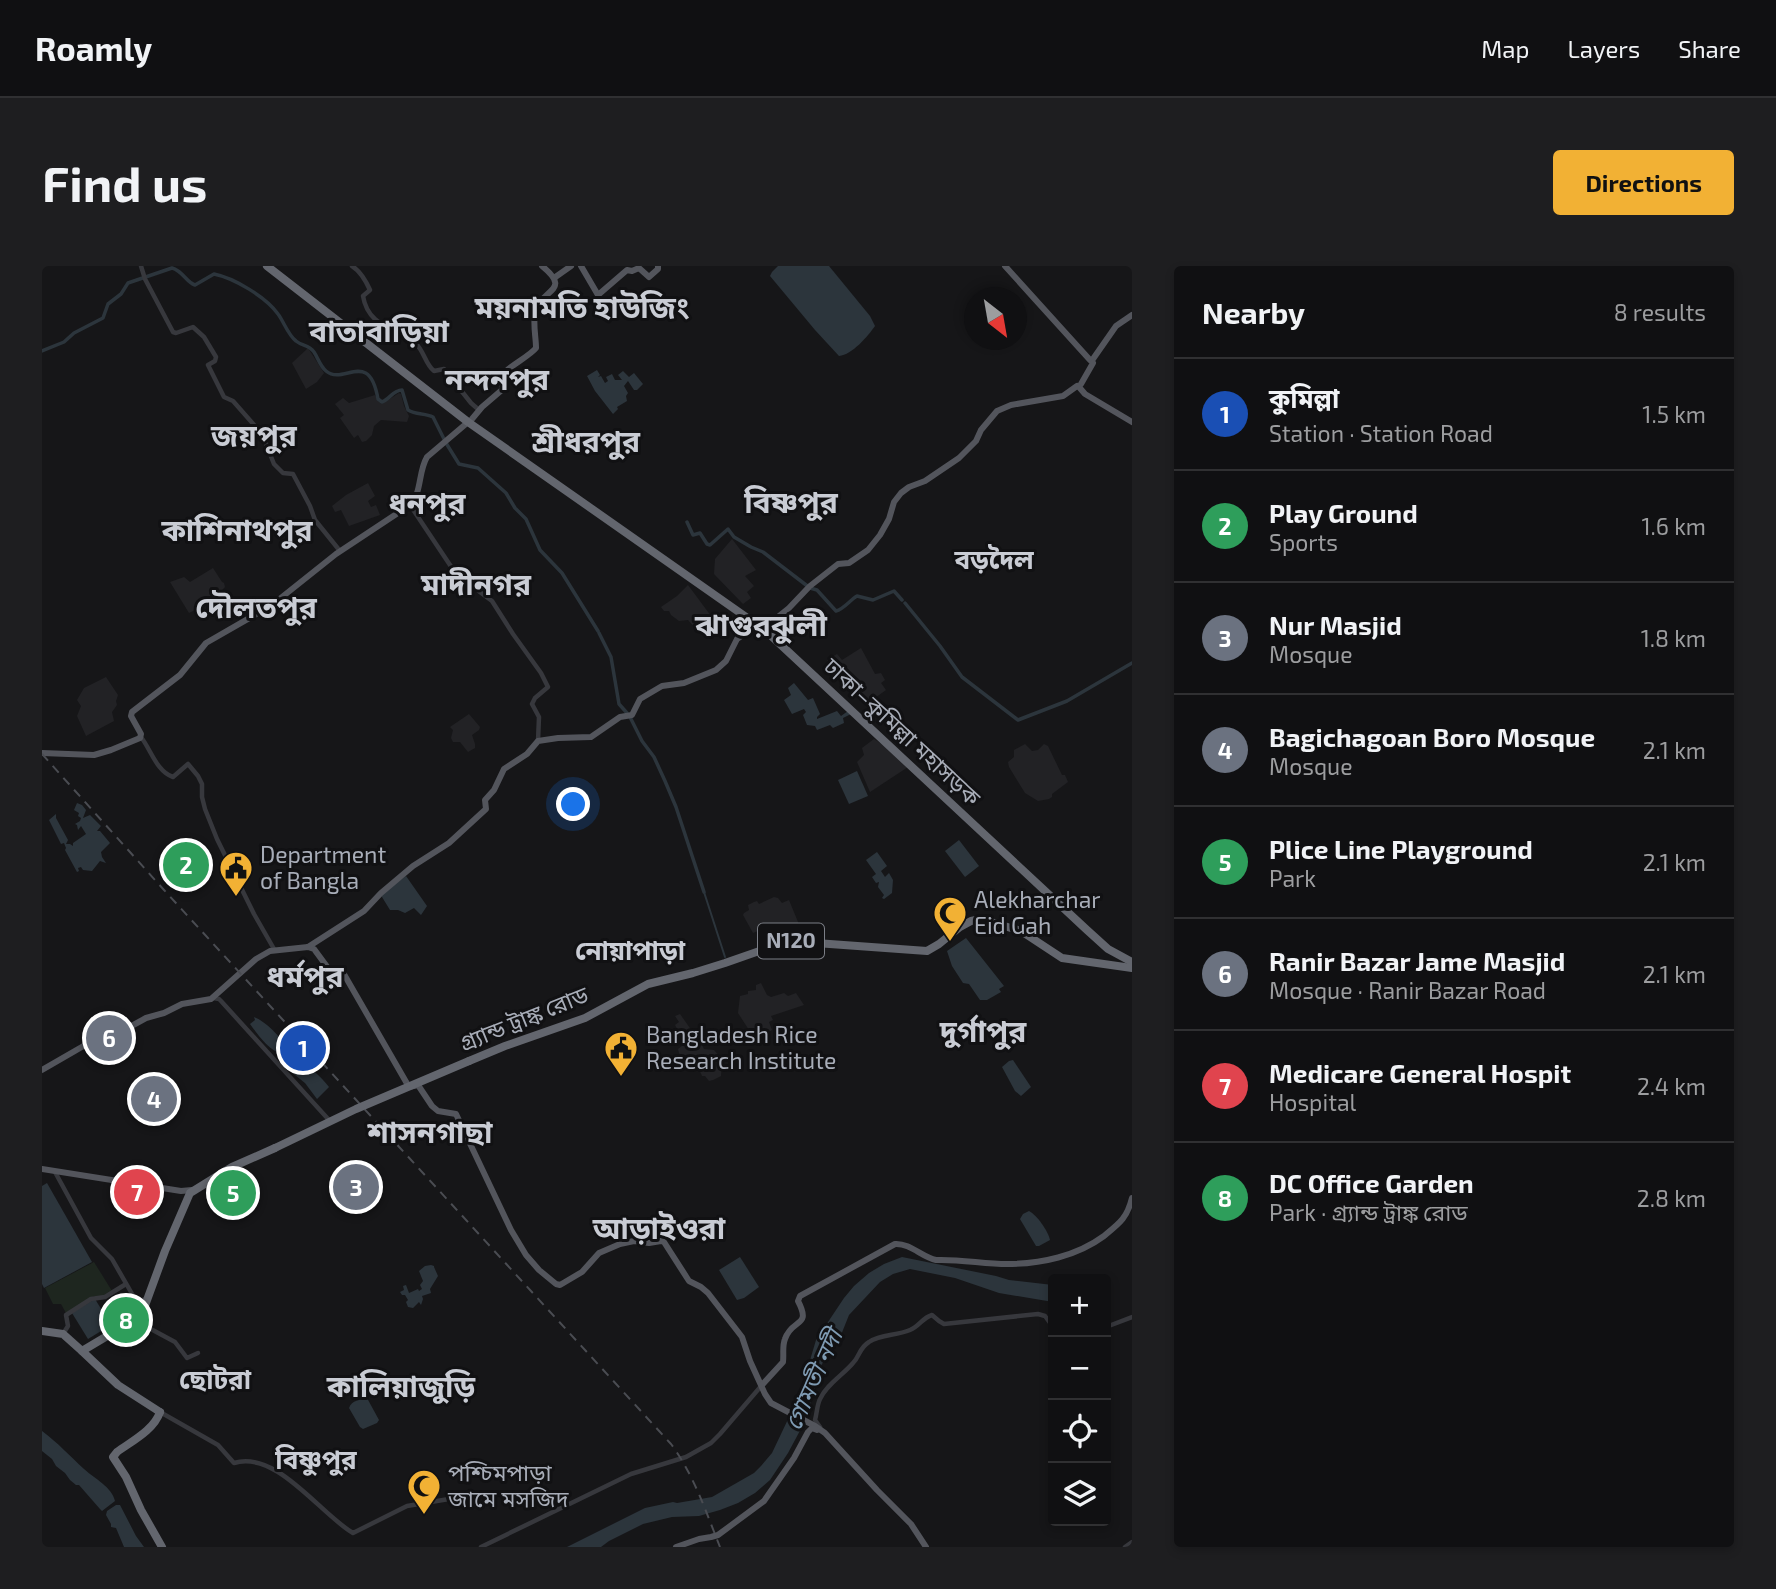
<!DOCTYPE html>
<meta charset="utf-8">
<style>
body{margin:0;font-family:"Exo 2","Noto Sans Bengali",sans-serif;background:#1e1e20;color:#f1f3f6}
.controls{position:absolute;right:21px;bottom:21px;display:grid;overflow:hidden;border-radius:7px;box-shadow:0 4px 10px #0003}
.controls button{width:63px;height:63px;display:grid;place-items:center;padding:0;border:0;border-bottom:2px solid #303032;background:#101012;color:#f1f3f6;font:35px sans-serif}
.compass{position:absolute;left:922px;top:21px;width:63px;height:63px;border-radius:50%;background:#101012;box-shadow:0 4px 10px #0003;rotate:149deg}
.you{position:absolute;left:532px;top:539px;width:24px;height:24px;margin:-18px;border:5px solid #fff;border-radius:50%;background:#1a73e8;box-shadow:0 0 0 10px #1a73e833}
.badge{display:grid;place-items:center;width:46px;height:46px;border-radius:50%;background:#f2b134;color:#fff;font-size:23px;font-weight:700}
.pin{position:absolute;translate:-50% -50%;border:4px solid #fff;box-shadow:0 2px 7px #0006}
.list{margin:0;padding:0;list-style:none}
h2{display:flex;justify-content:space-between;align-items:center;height:91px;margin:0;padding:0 28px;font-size:30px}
h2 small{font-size:23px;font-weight:400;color:#9c9d9f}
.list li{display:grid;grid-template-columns:46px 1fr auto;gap:21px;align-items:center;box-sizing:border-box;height:112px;padding:0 28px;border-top:2px solid #303032}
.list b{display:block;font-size:26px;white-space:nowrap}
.list p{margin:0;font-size:23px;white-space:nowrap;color:#9c9d9f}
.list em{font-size:23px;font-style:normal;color:#9c9d9f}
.icon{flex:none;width:38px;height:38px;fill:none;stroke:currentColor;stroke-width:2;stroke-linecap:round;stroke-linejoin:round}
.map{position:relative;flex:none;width:1090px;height:1281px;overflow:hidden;border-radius:7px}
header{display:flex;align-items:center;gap:42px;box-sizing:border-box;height:98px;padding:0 35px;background:#101012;border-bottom:2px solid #303032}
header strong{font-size:33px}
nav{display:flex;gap:38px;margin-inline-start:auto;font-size:24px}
.intro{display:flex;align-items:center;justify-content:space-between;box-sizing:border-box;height:168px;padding:0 42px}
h1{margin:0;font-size:49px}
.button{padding:18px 32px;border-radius:7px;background:#f2b134;color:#111;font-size:24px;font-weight:700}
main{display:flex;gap:42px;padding:0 42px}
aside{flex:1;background:#101012;border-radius:7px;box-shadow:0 4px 10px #0003}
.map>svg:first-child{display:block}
</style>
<header>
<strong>Roamly</strong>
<nav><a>Map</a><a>Layers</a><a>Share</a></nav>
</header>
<div class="intro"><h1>Find us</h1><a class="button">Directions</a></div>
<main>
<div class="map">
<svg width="1090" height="1281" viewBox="0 0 1090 1281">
<rect width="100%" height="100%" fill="#161618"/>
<g fill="#222225">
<polygon points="266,82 282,107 275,116 264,123 250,97"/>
<polygon points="357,127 359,128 362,140 367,150 365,156 339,154 332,160 330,169 324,175 320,176 316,169 312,172 298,152 302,149 293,138 301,132 307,137 333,129 336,135 340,138"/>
<polygon points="326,217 333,230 326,235 329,241 334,239 338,249 307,260 299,244 293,246 290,240 304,229"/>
<polygon points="690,273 714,304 703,310 712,320 705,326 709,332 701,338 672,308 673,293"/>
<polygon points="171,302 180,316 182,317 183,321 176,328 161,338 161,340 147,347 128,316 142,311 148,316"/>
<polygon points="646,319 669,350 669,353 655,364 646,354 637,355 629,349 627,345 622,345 619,341 635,330"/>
<polygon points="819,382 833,408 839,407 843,414 839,417 844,424 823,439 817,430 813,431 808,425 806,420 799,410 793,405 785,394 795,388 800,394"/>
<polygon points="64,411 76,429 74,435 75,439 70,446 72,455 44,470 35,450 39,440 35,434 42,422"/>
<polygon points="427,448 438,461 437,464 430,469 433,478 433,482 426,486 418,476 411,476 409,472 411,464 408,461"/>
<polygon points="832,473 846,482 866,501 828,526 815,496 822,489 820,482"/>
<polygon points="983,478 990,485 996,484 1002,478 1006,480 1020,509 1023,509 1026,516 1010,528 1010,531 1007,533 996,535 983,527 967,501 966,496 972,491 972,484"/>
<polygon points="732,631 736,632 740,637 747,634 763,673 734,677 726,661 711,667 701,649 702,647 707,644 706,639 712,636 715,635 717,638"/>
<polygon points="719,717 725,729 729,731 742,727 746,730 754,727 762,739 729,750 731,754 727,756 730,764 718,771 716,770 714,765 707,764 696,747 698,730 706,728 706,725 714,724 714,719"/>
<polygon points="638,748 650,765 661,766 664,774 659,777 662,783 672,784 678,791 680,797 679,810 671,814 667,815 663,810 660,810 657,803 662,799 660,795 653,798 645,798 637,787 636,783 640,780 637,775 640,772 633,759 637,756 633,750"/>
</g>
<g fill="#1e261f">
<polygon points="146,583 161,612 143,622 136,610 137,606 130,592"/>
<polygon points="192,905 211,938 190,950 172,917"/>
<polygon points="52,996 70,1025 57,1032 52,1030 24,1047 19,1038 11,1038 3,1022"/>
</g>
<g fill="#2c353c">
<path d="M736,0H787L828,50L833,60C826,70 810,89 797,90L773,64L728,10L730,6Z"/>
<polygon points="555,104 558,109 556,111 559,110 563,117 566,115 564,111 570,108 573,114 580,114 576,109 581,105 587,111 592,107 601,118 595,124 592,124 586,115 582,120 586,127 584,130 585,135 575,141 576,143 571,148 553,125 545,110"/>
<polygon points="752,417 766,434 771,432 778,448 775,451 775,453 795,445 799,450 806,445 809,448 801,452 802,457 791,462 788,459 775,464 773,460 765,459 761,449 764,446 762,443 750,448 742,434 749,429 746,422"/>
<polygon points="815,505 826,530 807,538 796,514"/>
<polygon points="35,537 40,539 44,544 41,552 48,549 59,560 55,565 58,565 68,577 59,586 60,591 64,597 58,595 50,605 41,604 39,601 36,602 37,605 35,606 23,584 24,582 22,577 19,578 7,554 14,548 14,552 26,574 24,578 28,578 31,580 31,577 44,568 39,560 36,564 35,559 33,558 38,555 39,552 36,550 37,547 32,544"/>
<polygon points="917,574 937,600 923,611 903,585"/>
<polygon points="835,586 845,600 839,605 843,611 847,607 851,614 850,627 842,633 840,632 842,629 836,621 837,616 834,617 830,611 834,608 824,594"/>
<polygon points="364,610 385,640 379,649 372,642 363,647 356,644 348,644 340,631 340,628"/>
<polygon points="924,672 962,720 957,723 959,726 945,734 938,734 927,718 921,717 910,700 905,685"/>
<path d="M212,751C223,755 241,772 245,784L242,788C229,787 216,769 208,758L213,754Z"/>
<polygon points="971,794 989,821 979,830 973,825 960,801 967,795"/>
<path d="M265,801C272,803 283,816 287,821L275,833L263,817L248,805L250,802L260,806Z"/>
<polygon points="5,917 50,996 2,1022 0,1018 0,920"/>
<path d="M987,945C995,949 1006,965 1008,974L997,980H994L978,953L981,948Z"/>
<polygon points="698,991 717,1021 702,1032 695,1034 677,1004"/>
<polygon points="860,991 954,1010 967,1014 1011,1019 1011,1036 957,1027 913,1012 868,1003 851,1008 838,1016 807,1049 797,1074 787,1085 779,1100 771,1130 761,1159 746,1187 728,1214 713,1227 696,1237 678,1244 657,1250 630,1251 601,1258 567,1275 559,1281 525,1281 603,1242 631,1236 635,1237 670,1231 712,1207 719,1200 730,1187 758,1128 774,1074 802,1032 812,1020 827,1007 842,998"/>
<polygon points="389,999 392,1000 392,1001 396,1010 388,1023 389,1027 380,1030 381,1033 379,1039 377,1036 371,1042 366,1041 364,1036 366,1034 363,1029 360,1029 358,1026 362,1024 361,1020 364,1019 367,1027 376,1023 377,1025 380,1023 378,1019 381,1015 377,1005 383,1000"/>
<polygon points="53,1033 69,1059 46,1073 30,1047"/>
<path d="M325,1132L337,1154L335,1157L321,1163L318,1161L307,1142C310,1134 318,1134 325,1132Z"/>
<path d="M0,1165C16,1177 28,1190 42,1203C53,1213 70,1221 73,1235L60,1245L58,1243L37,1219H34L28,1214L23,1207L14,1200L10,1193L0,1185Z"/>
<polygon points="74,1239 78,1239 94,1270 102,1281 82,1281 74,1262 69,1261 69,1258 64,1249 65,1245"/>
</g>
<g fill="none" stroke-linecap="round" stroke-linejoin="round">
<polyline stroke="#2c353c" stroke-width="2" points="662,626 683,691"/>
<g stroke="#2c353c" stroke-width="3.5">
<path d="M0,85L22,76L32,67L61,52L66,38L79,28L86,17L130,2C141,5 144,16 153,19L172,8C192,12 224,31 236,48C242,56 246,69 254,75C260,80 267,79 272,86C276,92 278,100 284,105C302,120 327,82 336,133L340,136C348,133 351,124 360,124L366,144C374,149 383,147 391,151L404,177L417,198L436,202L464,227L473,242L484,253L498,284L520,307L556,365"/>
<path d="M645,256L651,269L658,267L665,278L668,279L686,263L692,271L709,281L721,286L768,322L775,324L794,345C802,343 808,334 815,330L831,334L852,325L860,334"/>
<polyline points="863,337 898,380 920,411 976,454 1025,435 1090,397"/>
<polyline points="557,367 569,391 577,438 585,447"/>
<polyline points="588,451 600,475 612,491 623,515 634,541 662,626"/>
</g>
<g stroke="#37383d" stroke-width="4.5">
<polyline points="99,0 103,13 131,66 134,67 151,61 162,71 174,91 173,95 166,99 182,131 191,135 220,168 232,198 241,207 251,208 268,240 273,254 298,285"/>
<path d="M310,0C318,5 324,15 328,24L321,30C326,61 354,62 373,77C382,84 383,98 392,105L402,103L429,137L437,144"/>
<polyline points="368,239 408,299 419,312 450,335 471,368 499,407 506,421 493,432 490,438 497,451 496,475"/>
<path d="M99,471C109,484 115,506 131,511L146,498L156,510L160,518V531L163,543L175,573L212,648L232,683"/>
<polyline points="171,732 177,733 179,735 287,854"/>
<polyline points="240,801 254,788"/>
<polyline points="13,906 49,972 70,993 93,1033 98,1035 103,1033"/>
<polyline points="92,1054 133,1076 145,1092 156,1087"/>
<polyline points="1064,1061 1090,1051"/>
<polyline points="21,1068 26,1060 24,1049 49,1033 63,1031 84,1018"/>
<path d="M118,1146L176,1179L192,1197C235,1184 278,1248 311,1267L365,1240L413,1232"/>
<path d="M778,1161L773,1154C775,1147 775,1139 778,1133C785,1118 801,1109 811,1097C818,1090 817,1082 827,1076C839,1068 854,1070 868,1064C878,1060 880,1052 890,1049L897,1055L902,1058L996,1048L1003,1050L1011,1061"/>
<polyline points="439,1281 589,1208 644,1191 669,1177 678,1168 720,1119"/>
<polyline points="1083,1281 1090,1276"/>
</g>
<g stroke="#53555c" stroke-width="6">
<polyline points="539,0 556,29 585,4 590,5 597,2 607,11 616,3 616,0"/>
<polyline points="963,0 1048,94"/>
<polyline points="512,12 529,0"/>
<polyline points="1051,93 1074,60 1090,49"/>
<polyline points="1039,118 1051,97"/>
<polyline points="1037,121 1043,128 1090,156"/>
<path d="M430,153L440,141L461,123C460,121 459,112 460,110C463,102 487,91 494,82C494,70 490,55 494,43C503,22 529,24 500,0"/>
<polyline points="768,320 796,298 807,297 826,284 838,269 847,253 852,236 859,227 867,221 883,215 917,192 934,175 939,164 955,145 969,139 1021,130 1035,120"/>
<path d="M0,487L52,489L69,484L98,472L99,468L89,450L90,446L138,409L164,377L230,339L294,288L368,239C380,227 376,206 385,191L425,157"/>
<polyline points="266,681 272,683 286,702 296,702 299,703 367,821 376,819 390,840 396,845 414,848 469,964 484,989 497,1004 514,1018 518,1019 540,1006 557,987 578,978 592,975 607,977 619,975 622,976 647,1015 659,1021 666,1027 700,1071 708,1095 723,1128 729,1137 773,1160 783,1167 835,1224 869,1258 884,1281"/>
<polyline points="266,681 322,645 339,627 371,600 407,577 444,543 443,534 452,524 462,503 485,488 496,475 516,472 549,471 578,451 590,449 598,433 620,420 642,417 674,404 684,395 695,373 705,366 732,354 747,342 766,322"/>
<polyline points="0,804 64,767 84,763 104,752 122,747 140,738 169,733 214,693 228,685 266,681"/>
<polyline points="0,903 139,925 150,924"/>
<path d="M720,1119L741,1096C742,1088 740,1080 743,1073C750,1052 770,1062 756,1035L758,1030L853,978C868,977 880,991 894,994C918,993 942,998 965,998C999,998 1035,990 1062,970C1078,957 1085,952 1090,932"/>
<polyline points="634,1281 657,1273 669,1271 676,1269 722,1235 752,1192 766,1166 770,1162 775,1164"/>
</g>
<g stroke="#63666e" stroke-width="8">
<polyline points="225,0 426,156 724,365 1045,664 1066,683 1090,696"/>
<polyline points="427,795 463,780 543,752 606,718 651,707 683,697 746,675 885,685 897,678 918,661 929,655 939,653 979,665 1020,692 1090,702"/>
<polyline points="0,1065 21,1068 40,1085 97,1051 101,1045 123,985 148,927 190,901 233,882"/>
<polyline points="40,1085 76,1119 118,1146"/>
<path d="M118,1146C112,1164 90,1175 75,1186L71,1191L84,1211L99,1244L120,1281"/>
</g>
<path stroke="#4a4c52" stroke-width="2" stroke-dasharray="9 7" stroke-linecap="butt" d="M0,488L122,624L629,1178C652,1209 664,1246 678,1281"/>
<polyline stroke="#63666e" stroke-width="8" points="233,882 314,843 427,795"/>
</g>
<defs>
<symbol id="civic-pin" viewBox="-11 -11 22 30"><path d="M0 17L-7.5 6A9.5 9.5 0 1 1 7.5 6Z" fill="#f2b134" stroke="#111113"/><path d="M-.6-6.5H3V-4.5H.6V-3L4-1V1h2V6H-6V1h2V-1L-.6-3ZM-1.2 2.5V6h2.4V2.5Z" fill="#111"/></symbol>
<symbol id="mosque-pin" viewBox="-11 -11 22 30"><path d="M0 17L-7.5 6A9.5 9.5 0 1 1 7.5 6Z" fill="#f2b134" stroke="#111113"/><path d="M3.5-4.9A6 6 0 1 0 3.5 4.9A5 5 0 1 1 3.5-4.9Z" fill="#111"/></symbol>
</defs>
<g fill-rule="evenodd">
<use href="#civic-pin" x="175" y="583" width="38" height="52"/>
<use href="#mosque-pin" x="889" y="628" width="38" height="52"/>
<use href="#civic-pin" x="560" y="763" width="38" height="52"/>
<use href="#mosque-pin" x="363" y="1201" width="38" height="52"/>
</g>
<g text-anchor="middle" stroke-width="6" stroke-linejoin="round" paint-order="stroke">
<rect fill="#111113" stroke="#7b7e86" stroke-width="2" x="716" y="657.5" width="66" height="35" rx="5"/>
<g font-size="21" font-weight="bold" fill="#a8adb8">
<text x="749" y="682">N120</text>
</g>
<g font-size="23" fill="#a8adb8" stroke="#111113">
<text transform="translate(860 466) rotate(43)" y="8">ঢাকা–কুমিল্লা মহাসড়ক</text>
<text transform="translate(482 753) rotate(-22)" y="8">গ্র্যান্ড ট্রাঙ্ক রোড</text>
</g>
<g font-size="23" fill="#a8adb8" stroke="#111113" text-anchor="start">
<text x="218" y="597">Department<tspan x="218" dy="26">of Bangla</tspan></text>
<text x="932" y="642">Alekharchar<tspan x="932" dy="26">Eid Gah</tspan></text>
<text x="604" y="777">Bangladesh Rice<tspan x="604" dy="26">Research Institute</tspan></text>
<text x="406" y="1215">পশ্চিমপাড়া<tspan x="406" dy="26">জামে মসজিদ</tspan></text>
</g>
<g font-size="24" font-style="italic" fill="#7f9bb3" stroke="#111113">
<text transform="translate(772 1114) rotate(-66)" y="8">গোমতী নদী</text>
</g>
<g font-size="26" font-weight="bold" fill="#c9ccd4" stroke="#111113">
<text x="952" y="303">বড়দৈল</text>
<text x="588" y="694">নোয়াপাড়া</text>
<text x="173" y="1123">ছোটরা</text>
<text x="274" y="1203">বিষ্ণুপুর</text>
</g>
<g font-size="30" font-weight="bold" fill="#c9ccd4" stroke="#111113">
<text x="540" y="52">ময়নামতি হাউজিং</text>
<text x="337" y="76">বাতাবাড়িয়া</text>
<text x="455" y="124">নন্দনপুর</text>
<text x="212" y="180">জয়পুর</text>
<text x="544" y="186">শ্রীধরপুর</text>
<text x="749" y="247">বিষ্ণপুর</text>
<text x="385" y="248">ধনপুর</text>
<text x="195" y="275">কাশিনাথপুর</text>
<text x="434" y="329">মাদীনগর</text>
<text x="214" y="352">দৌলতপুর</text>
<text x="719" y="370">ঝাগুরঝুলী</text>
<text x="263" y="721">ধর্মপুর</text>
<text x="941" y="776">দুর্গাপুর</text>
<text x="388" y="877">শাসনগাছা</text>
<text x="617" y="973">আড়াইওরা</text>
<text x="359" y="1131">কালিয়াজুড়ি</text>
</g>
</g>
</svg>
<div class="controls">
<button>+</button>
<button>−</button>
<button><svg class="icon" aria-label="locate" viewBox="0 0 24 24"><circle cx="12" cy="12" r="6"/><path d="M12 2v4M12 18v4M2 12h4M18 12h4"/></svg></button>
<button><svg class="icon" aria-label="layers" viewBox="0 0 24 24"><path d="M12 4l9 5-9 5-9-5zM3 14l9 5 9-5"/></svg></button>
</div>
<svg class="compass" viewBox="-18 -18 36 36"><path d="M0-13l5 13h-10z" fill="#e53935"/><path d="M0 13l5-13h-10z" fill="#9c9d9f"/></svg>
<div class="you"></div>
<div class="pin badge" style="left:261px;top:782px;background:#1a4fb4">1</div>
<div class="pin badge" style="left:144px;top:599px;background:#2e9e5b">2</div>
<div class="pin badge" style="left:314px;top:921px;background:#6b7280">3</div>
<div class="pin badge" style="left:112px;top:833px;background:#6b7280">4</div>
<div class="pin badge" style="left:191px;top:927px;background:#2e9e5b">5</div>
<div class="pin badge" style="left:67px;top:772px;background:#6b7280">6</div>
<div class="pin badge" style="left:95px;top:926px;background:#e0444e">7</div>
<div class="pin badge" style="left:84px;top:1054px;background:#2e9e5b">8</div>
</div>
<aside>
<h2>Nearby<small>8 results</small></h2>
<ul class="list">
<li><span class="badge" style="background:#1a4fb4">1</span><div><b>কুমিল্লা</b><p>Station · Station Road</p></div><em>1.5 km</em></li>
<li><span class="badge" style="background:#2e9e5b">2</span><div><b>Play Ground</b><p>Sports</p></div><em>1.6 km</em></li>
<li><span class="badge" style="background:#6b7280">3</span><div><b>Nur Masjid</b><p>Mosque</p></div><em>1.8 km</em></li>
<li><span class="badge" style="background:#6b7280">4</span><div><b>Bagichagoan Boro Mosque</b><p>Mosque</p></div><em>2.1 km</em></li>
<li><span class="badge" style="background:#2e9e5b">5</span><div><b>Plice Line Playground</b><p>Park</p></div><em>2.1 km</em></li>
<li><span class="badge" style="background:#6b7280">6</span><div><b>Ranir Bazar Jame Masjid</b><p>Mosque · Ranir Bazar Road</p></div><em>2.1 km</em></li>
<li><span class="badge" style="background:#e0444e">7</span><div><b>Medicare General Hospit</b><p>Hospital</p></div><em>2.4 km</em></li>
<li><span class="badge" style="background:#2e9e5b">8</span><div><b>DC Office Garden</b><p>Park · গ্র্যান্ড ট্রাঙ্ক রোড</p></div><em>2.8 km</em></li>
</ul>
</aside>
</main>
